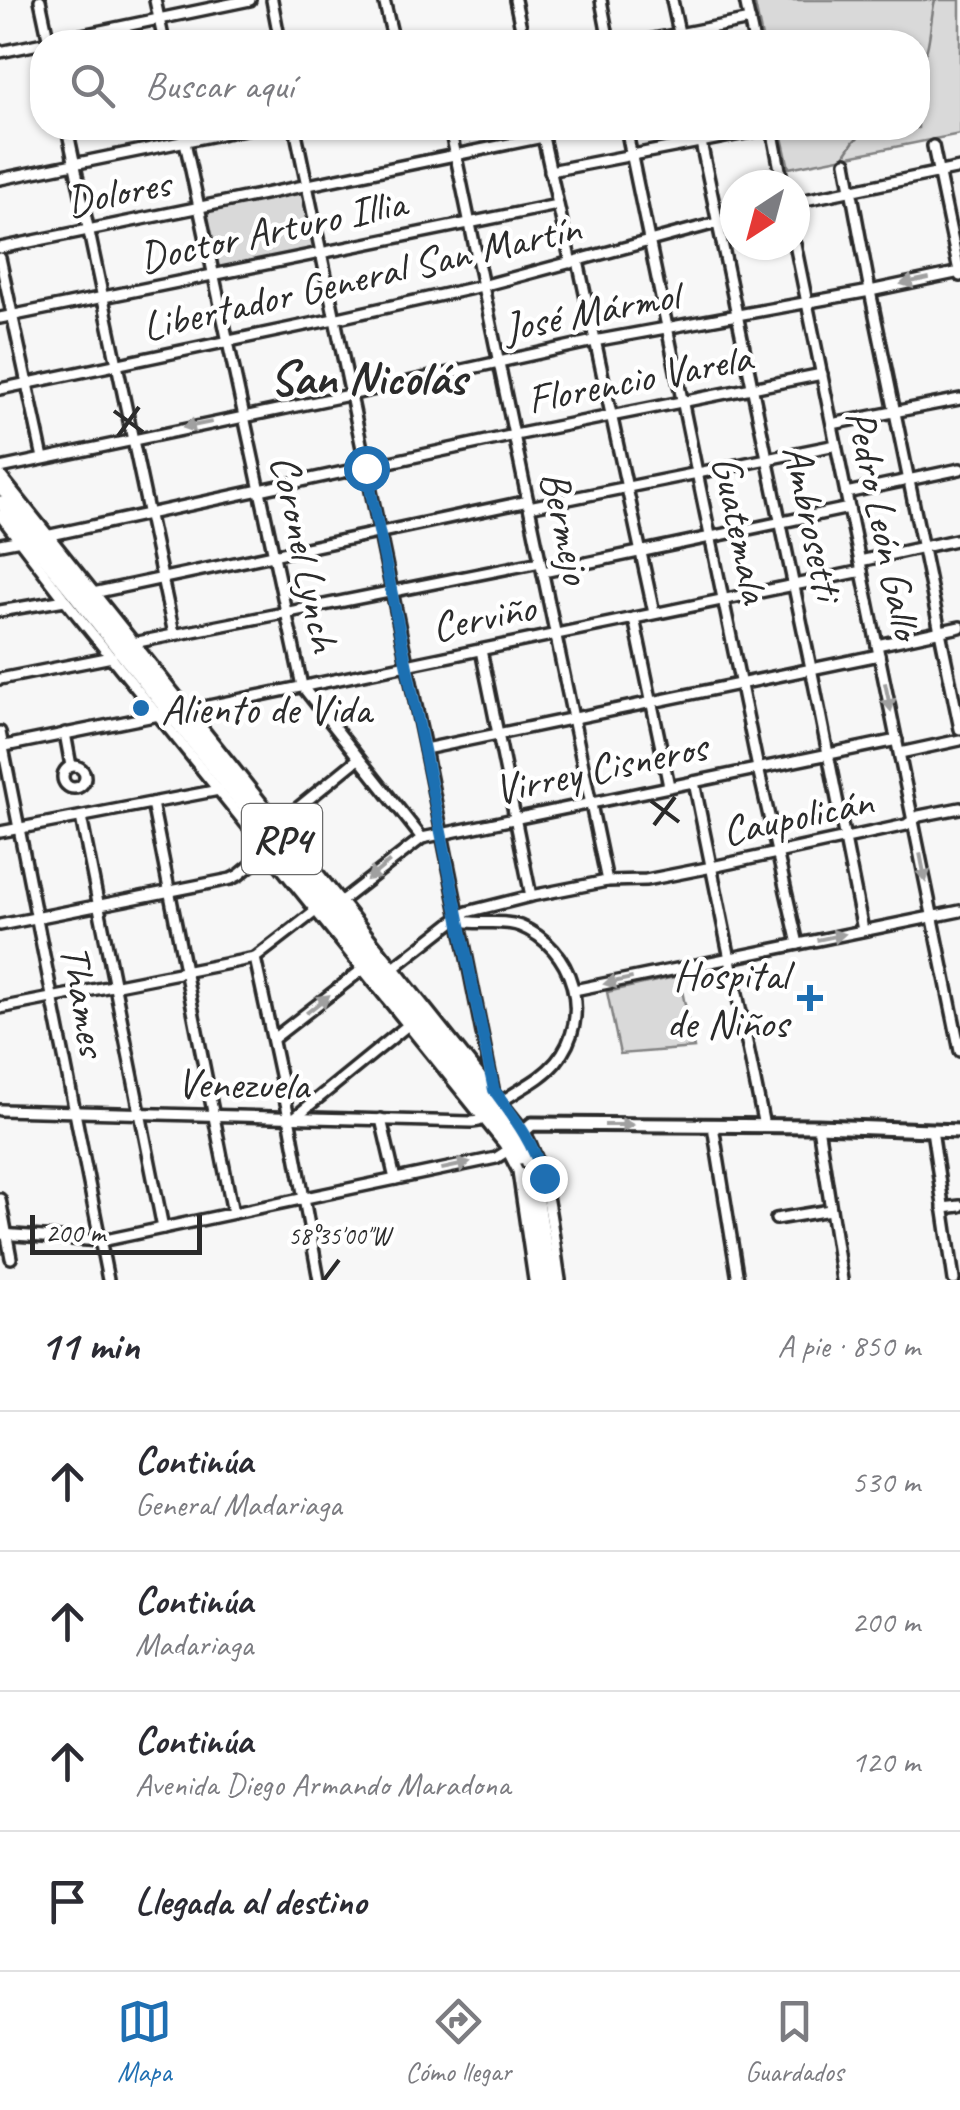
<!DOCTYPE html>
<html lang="es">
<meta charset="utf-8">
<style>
body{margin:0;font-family:Caveat,sans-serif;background:#f2f2f3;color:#2b2b33}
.compass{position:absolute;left:720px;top:170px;width:90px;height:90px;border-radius:50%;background:#fff;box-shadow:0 2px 8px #0004;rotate:216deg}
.scale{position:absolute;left:30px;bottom:25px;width:172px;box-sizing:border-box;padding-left:10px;border:5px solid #2b2b2b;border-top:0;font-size:28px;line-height:35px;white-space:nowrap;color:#2b2b2b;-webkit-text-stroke:8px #fff;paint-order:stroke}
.stop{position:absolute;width:30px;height:30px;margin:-22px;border:8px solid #1f6fb2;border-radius:50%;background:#fff}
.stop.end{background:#1f6fb2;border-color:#fff;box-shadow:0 2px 10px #0008}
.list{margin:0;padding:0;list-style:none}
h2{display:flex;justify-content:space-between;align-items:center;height:130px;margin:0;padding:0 40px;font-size:42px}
h2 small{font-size:32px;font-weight:400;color:#7c7c81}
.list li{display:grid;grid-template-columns:65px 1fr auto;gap:30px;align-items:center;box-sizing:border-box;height:140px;padding:0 40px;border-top:2px solid #e1e1e2}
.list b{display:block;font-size:38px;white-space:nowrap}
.list p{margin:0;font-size:32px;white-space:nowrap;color:#7c7c81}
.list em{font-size:32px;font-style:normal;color:#7c7c81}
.icon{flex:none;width:55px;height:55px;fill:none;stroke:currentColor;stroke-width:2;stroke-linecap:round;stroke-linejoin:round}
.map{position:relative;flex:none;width:960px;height:1280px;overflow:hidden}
.search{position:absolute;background:#fff;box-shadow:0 2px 8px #0004;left:30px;right:30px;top:30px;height:110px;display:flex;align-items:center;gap:25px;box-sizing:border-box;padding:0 35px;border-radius:40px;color:#7c7c81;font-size:38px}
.sheet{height:690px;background:#fff}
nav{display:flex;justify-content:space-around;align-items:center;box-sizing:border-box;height:140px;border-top:2px solid #e1e1e2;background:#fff;font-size:28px;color:#7c7c81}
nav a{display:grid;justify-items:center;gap:5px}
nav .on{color:#1f6fb2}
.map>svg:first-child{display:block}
</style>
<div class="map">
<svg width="960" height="1280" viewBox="0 0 960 1280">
<rect width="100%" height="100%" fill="#f7f7f7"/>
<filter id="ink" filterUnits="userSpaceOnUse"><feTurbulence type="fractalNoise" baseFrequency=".01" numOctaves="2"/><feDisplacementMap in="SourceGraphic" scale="20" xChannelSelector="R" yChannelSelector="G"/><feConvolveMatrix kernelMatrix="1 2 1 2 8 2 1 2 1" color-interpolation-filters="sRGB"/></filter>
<g filter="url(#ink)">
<g fill="#d9d9d9" stroke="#828282" stroke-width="2.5">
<polygon points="754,0 960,0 960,134 789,168 780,128 918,128 918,42 763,42"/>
<polygon points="306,191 317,248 216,268 204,211"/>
<polygon points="679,976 694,1048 620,1054 607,992"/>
</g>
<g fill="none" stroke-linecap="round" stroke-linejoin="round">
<g stroke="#7b7b7b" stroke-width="2.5">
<path d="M918,70C932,48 929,24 935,0"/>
<polyline points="844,156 854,141 868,128"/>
</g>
<defs>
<g id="minor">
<polyline points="40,0 49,42"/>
<polyline points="155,0 164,42"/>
<polyline points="272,0 280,42"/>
<polyline points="384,0 394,42"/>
<polyline points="515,0 524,42"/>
<polyline points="601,0 609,42"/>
<polyline points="672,0 681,42"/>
<polyline points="745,0 754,42"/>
<polyline points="638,42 750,20"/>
<polyline points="0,52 250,0"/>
<polyline points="67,128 174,634"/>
<polyline points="182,128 302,686 422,838"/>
<polyline points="295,128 425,749 493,1088"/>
<polyline points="450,128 607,881"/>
<polyline points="541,128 571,263"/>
<polyline points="626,128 758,768 798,944"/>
<polyline points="698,128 811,668 863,930"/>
<polyline points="772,128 783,185"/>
<polyline points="933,146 960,276"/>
<polyline points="846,162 870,291 960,729"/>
<polyline points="550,171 772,128"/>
<polyline points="0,179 250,128"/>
<polyline points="795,202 960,168"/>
<polyline points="795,244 960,1051"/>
<polyline points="0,248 543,137"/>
<polyline points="0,258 43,458"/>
<polyline points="578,261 654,613"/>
<polyline points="0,318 557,205"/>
<polyline points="0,389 334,319 482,286 735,218"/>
<polyline points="832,424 960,399"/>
<polyline points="0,468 349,395 594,341 870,291 960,272"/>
<path d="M0,475L524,1131C549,1176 552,1229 560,1280"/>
<polyline points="846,493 960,469"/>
<polyline points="529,507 836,445"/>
<polyline points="0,515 65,600 504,1144 518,1171 534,1280"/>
<polyline points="46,536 515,435 822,374"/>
<polyline points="0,544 21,540"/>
<polyline points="860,561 960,539"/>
<polyline points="543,572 849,508"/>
<polyline points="93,593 528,501"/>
<polyline points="0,611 65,600"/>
<polyline points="634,618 669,786"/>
<polyline points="133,643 540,562"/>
<polyline points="877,645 960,627"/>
<polyline points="481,650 531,896"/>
<polyline points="0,679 112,657"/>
<polyline points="184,711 862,571"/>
<polyline points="0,732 108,1280"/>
<polyline points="65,733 71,766"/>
<polyline points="0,747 164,714"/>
<polyline points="425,749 879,655"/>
<polyline points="900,753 960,740"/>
<circle cx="74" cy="777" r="11"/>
<polyline points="694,782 764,1126"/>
<polyline points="152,803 233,1213"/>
<polyline points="81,817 163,1228"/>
<polyline points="278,824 358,759"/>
<polyline points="0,832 219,790"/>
<path d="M459,919C473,927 499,918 520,926C573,947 594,1017 556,1062C540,1081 518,1089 500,1103"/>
<polyline points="0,925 231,879 239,875 272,848"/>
<polyline points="255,958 289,1117 319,1280"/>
<polyline points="389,967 395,967 451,923 467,912 531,896 607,881 646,880 712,867 906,825 919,816 960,808"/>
<polyline points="574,990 960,911"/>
<polyline points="0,1008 255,958 317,910 340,902 422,838 897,740"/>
<polyline points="273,1039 363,969 369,967"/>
<polyline points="0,1110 472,1122 479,1121 488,1114"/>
<polyline points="295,1117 408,1025"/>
<polyline points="381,1119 395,1179"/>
<polyline points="713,1126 738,1280"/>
<polyline points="818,1126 842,1280"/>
<polyline points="932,1130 954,1280"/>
<polyline points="0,1199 11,1258"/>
<polyline points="943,1208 960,1206"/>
<polyline points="776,1219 830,1210"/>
<polyline points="0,1234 101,1241 496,1158 510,1149"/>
</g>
<g id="major">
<polyline points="0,486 518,1138 534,1178 551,1280"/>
<polyline points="0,502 489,1113 520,1158"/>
<polyline points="524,1131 532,1124 818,1126 960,1131"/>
<polyline points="528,1185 542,1280"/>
</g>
</defs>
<use href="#minor" stroke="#2b2b2b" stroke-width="16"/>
<use href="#major" stroke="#2b2b2b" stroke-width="19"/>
<use href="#minor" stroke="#fff" stroke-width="9"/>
<use href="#major" stroke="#fff" stroke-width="11"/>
</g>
<defs><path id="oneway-solid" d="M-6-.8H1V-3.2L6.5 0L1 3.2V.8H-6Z" transform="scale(2.5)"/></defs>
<g fill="#a0a0a0">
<use href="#oneway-solid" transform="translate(915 281) rotate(168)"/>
<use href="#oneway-solid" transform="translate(197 425) rotate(169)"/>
<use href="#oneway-solid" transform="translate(888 697) rotate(78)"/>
<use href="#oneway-solid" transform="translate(923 868) rotate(79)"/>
<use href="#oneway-solid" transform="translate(378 871) rotate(141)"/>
<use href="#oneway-solid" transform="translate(831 937) rotate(-12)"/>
<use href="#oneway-solid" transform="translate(618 981) rotate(168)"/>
<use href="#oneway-solid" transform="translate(318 1004) rotate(-38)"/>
<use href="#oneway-solid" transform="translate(619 1125)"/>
<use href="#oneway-solid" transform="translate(456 1166) rotate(-12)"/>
</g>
</g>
<g fill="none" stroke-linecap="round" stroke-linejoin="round" filter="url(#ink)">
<path stroke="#1f6fb2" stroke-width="12" d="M366,468L494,1090C516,1120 533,1142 544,1178"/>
</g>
<path fill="none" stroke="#2b2b2b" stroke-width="4" d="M114,411L143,432M118,436L139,407M651,801L679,822M654,825L675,797M324,1280L339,1260"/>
<g fill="#1f6fb2" stroke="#fff" stroke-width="4">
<circle cx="141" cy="708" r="10"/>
<path d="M805 983h10v10h10v10h-10v10h-10v-10h-10v-10h10z"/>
</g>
<g text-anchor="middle" stroke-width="9" stroke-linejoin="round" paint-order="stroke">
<rect fill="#fff" stroke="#6b6b6b" stroke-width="2.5" x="242" y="804" width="80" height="70" rx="8"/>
<g font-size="40" font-weight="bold" fill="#2b2b2b">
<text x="282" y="853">RP4</text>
</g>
<g font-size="42" fill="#2b2b2b" stroke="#fff">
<text transform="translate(118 191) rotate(-11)" y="15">Dolores</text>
<text transform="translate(272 229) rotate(-12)" y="15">Doctor Arturo Illia</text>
<text transform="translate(361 276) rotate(-13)" y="15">Libertador General San Martín</text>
<text transform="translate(591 310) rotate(-11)" y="15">José Mármol</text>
<text transform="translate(639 377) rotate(-11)" y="15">Florencio Varela</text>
<text transform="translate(814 522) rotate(78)" y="15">Ambrosetti</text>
<text transform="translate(885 524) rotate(78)" y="15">Pedro León Gallo</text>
<text transform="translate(567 527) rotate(78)" y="15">Bermejo</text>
<text transform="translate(742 529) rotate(78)" y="15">Guatemala</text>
<text transform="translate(306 553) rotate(78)" y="15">Coronel Lynch</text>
<text transform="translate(483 616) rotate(-12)" y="15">Cerviño</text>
<text transform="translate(600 767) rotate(-12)" y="15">Virrey Cisneros</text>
<text transform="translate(797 815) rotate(-12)" y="15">Caupolicán</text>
<text transform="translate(85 1000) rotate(80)" y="15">Thames</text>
<text transform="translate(243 1083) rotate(1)" y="15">Venezuela</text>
</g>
<g font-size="42" fill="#2b2b2b" stroke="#fff" text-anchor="start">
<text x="161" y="723">Aliento de Vida</text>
<text x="788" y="989" text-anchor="end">Hospital<tspan x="788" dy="48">de Niños</tspan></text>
</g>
<g font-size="48" font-weight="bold" fill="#2b2b2b" stroke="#fff">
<text x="368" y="394">San Nicolás</text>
</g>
</g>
<g font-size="25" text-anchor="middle" fill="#2b2b2b" stroke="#fff" stroke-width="9" stroke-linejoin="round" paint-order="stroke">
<text x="339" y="1244">58°35'00"W</text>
</g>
</svg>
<svg class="compass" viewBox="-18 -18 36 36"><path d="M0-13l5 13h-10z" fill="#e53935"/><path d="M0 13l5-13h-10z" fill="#7c7c81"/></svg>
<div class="scale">200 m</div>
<div class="stop" style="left:366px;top:468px"></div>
<div class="stop end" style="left:544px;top:1178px"></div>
<div class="search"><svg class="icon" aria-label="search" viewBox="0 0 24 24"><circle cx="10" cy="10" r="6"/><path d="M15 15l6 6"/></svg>Buscar aquí</div>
</div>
<section class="sheet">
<h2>11 min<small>A pie · 850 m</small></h2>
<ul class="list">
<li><svg class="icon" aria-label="ahead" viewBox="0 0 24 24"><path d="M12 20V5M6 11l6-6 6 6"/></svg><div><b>Continúa</b><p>General Madariaga</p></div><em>530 m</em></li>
<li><svg class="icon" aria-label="ahead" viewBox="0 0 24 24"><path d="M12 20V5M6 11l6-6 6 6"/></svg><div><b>Continúa</b><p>Madariaga</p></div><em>200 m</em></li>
<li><svg class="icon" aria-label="ahead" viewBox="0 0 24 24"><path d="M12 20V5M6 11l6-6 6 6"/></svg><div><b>Continúa</b><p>Avenida Diego Armando Maradona</p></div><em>120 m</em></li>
<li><svg class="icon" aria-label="arrive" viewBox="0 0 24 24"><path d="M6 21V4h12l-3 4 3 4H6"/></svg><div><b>Llegada al destino</b></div></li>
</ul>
</section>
<nav>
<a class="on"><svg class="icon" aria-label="map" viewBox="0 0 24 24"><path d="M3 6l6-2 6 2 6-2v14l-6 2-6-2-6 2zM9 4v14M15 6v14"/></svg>Mapa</a>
<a><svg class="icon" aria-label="directions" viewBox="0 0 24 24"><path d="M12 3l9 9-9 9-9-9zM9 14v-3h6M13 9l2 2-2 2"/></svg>Cómo llegar</a>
<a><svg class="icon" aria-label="saved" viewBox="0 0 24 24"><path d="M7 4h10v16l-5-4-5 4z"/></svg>Guardados</a>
</nav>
